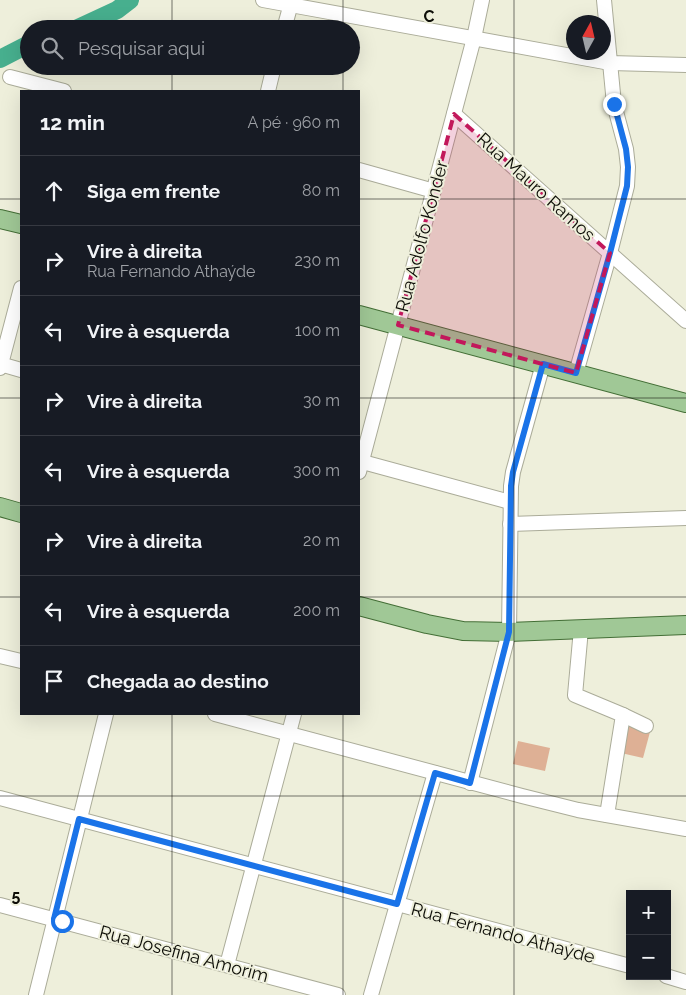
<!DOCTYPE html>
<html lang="pt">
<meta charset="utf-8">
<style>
body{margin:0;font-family:Raleway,sans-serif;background:#242831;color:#f1f3f6}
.controls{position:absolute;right:15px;bottom:15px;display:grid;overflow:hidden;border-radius:0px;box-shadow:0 5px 20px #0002}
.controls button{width:45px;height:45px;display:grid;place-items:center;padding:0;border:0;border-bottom:1px solid #363941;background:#171b24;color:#f1f3f6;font:25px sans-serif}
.compass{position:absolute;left:566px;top:15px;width:45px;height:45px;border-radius:50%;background:#171b24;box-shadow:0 5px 20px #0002;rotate:8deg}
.stop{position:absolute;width:15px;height:15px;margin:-11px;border:4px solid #1a73e8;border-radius:50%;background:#fff}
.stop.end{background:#1a73e8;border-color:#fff;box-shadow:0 1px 5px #0008}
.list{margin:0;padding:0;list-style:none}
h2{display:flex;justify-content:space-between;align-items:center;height:65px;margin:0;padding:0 20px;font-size:21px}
h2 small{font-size:16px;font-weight:400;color:#9ea1a6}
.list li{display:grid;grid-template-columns:32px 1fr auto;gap:15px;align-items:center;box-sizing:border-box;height:70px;padding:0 20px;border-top:1px solid #363941}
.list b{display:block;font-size:19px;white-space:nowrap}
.list p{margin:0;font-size:16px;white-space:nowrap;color:#9ea1a6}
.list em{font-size:16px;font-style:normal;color:#9ea1a6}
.icon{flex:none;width:28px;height:28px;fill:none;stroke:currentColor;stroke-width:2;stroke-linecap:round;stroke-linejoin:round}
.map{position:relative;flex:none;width:686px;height:995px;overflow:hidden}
.search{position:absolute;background:#171b24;box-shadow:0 5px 20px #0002;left:20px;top:20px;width:340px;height:55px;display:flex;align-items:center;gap:12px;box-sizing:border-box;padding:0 18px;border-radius:28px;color:#9ea1a6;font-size:19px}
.panel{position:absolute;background:#171b24;box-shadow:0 5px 20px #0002;left:20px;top:90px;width:340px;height:625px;border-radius:0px}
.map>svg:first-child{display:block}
</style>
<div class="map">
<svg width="686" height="995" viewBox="0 0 686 995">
<rect width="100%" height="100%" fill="#eeefdb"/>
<g fill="#deb095">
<polygon points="626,721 650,732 643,758 621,753"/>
<polygon points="518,741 550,748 545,771 513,764"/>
</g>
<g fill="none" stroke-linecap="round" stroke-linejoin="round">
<g stroke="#47af8e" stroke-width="18">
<polyline points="76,29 117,10 130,0"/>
<polyline points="0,59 29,44"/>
</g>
<defs>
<g id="minor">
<polyline points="263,0 610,63 686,65"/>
<polyline points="284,29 292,0"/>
<polyline points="10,77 64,91"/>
<polyline points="268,91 274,66"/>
<polyline points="454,114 686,321"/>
<polyline points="359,170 434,191"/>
<polyline points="0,364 21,370"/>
<polyline points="0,368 21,288"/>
<polyline points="576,373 610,253 627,186 628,167 626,149 614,104 604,0"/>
<polyline points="359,461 510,502"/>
<polyline points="359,472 474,38 482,0"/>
<polyline points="510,524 686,518"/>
<polyline points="581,629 575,695 623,715 607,815"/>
<polyline points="0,656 21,661"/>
<polyline points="215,714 522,796 578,810 686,829"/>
<polyline points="623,715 646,726"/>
<polyline points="470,783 509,632 511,486 513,472 543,364"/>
<polyline points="0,798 630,966"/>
<polyline points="0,905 338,995"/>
<polyline points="227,965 294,714"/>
<polyline points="666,976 686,982"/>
<polyline points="36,995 106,714"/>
<polyline points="371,995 435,773"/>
</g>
<g id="major">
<polyline points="0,219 21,224"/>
<polyline points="359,315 686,403"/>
<polyline points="0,507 21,513"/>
<polyline points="359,606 427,624 463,631 509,632 686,625"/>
</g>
</defs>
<use href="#minor" stroke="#abac99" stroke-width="16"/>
<use href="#major" stroke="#436e36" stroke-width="20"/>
<use href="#minor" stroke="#fff" stroke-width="14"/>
<use href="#major" stroke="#a0c896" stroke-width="18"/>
</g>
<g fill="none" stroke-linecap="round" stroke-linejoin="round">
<polyline stroke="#1a73e8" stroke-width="6" points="62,921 54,919 79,819 397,904 435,773 470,783 509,632 511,486 513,472 543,364 576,373 610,253 627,186 628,167 626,149 614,104"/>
</g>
<path fill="#c2185b" fill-opacity="0.2" stroke="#c2185b" stroke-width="4" stroke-dasharray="10 6" stroke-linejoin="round" d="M454,114L610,253L576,373L398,325Z"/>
<path fill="none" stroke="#0d0d07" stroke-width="1" stroke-opacity="0.55" d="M172,0V29M343,0V29M514,0V995M172,66V91M343,66V91M0,199H21M359,199H686M0,398H21M359,398H686M0,597H21M359,597H686M172,714V995M343,714V995M0,796H686"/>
<g text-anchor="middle" stroke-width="4" stroke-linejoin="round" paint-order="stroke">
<g font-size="18" fill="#0d0d07" stroke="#eeefdb">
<text transform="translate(536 187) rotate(42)" y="6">Rua Mauro Ramos</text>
<text transform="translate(422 236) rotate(-75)" y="6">Rua Adolfo Konder</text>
<text transform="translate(503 933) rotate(15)" y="6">Rua Fernando Athaýde</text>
<text transform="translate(184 954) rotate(15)" y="6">Rua Josefina Amorim</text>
</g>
</g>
<g font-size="16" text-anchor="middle" font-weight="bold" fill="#0d0d07" stroke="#eeefdb" stroke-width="4" stroke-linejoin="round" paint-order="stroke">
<text x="429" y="22">C</text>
<text x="16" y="901">5</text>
</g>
</svg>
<div class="controls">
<button>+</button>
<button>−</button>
</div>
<svg class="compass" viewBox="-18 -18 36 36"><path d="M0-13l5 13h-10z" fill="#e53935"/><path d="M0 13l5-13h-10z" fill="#9ea1a6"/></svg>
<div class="stop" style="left:62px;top:921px"></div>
<div class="stop end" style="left:614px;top:104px"></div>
<div class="search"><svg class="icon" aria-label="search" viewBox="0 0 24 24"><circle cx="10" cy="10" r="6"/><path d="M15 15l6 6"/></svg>Pesquisar aqui</div>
<section class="panel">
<h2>12 min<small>A pé · 960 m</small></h2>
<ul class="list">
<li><svg class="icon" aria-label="ahead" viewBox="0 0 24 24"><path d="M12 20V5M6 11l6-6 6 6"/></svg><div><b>Siga em frente</b></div><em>80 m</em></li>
<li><svg class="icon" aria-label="right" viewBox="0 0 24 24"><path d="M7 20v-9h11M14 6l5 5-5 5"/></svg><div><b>Vire à direita</b><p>Rua Fernando Athaýde</p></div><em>230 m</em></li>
<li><svg class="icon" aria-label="left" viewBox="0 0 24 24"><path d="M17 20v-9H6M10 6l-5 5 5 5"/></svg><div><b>Vire à esquerda</b></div><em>100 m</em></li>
<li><svg class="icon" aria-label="right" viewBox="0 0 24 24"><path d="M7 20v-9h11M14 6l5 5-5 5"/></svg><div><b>Vire à direita</b></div><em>30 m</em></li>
<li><svg class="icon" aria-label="left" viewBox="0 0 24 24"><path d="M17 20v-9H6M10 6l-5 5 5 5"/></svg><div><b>Vire à esquerda</b></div><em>300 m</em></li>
<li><svg class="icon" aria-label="right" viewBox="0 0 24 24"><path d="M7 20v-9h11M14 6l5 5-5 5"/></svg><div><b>Vire à direita</b></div><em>20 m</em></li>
<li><svg class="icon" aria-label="left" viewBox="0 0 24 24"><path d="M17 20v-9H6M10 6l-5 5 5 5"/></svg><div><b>Vire à esquerda</b></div><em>200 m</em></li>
<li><svg class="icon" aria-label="arrive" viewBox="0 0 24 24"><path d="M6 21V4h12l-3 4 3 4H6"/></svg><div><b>Chegada ao destino</b></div></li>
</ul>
</section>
</div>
